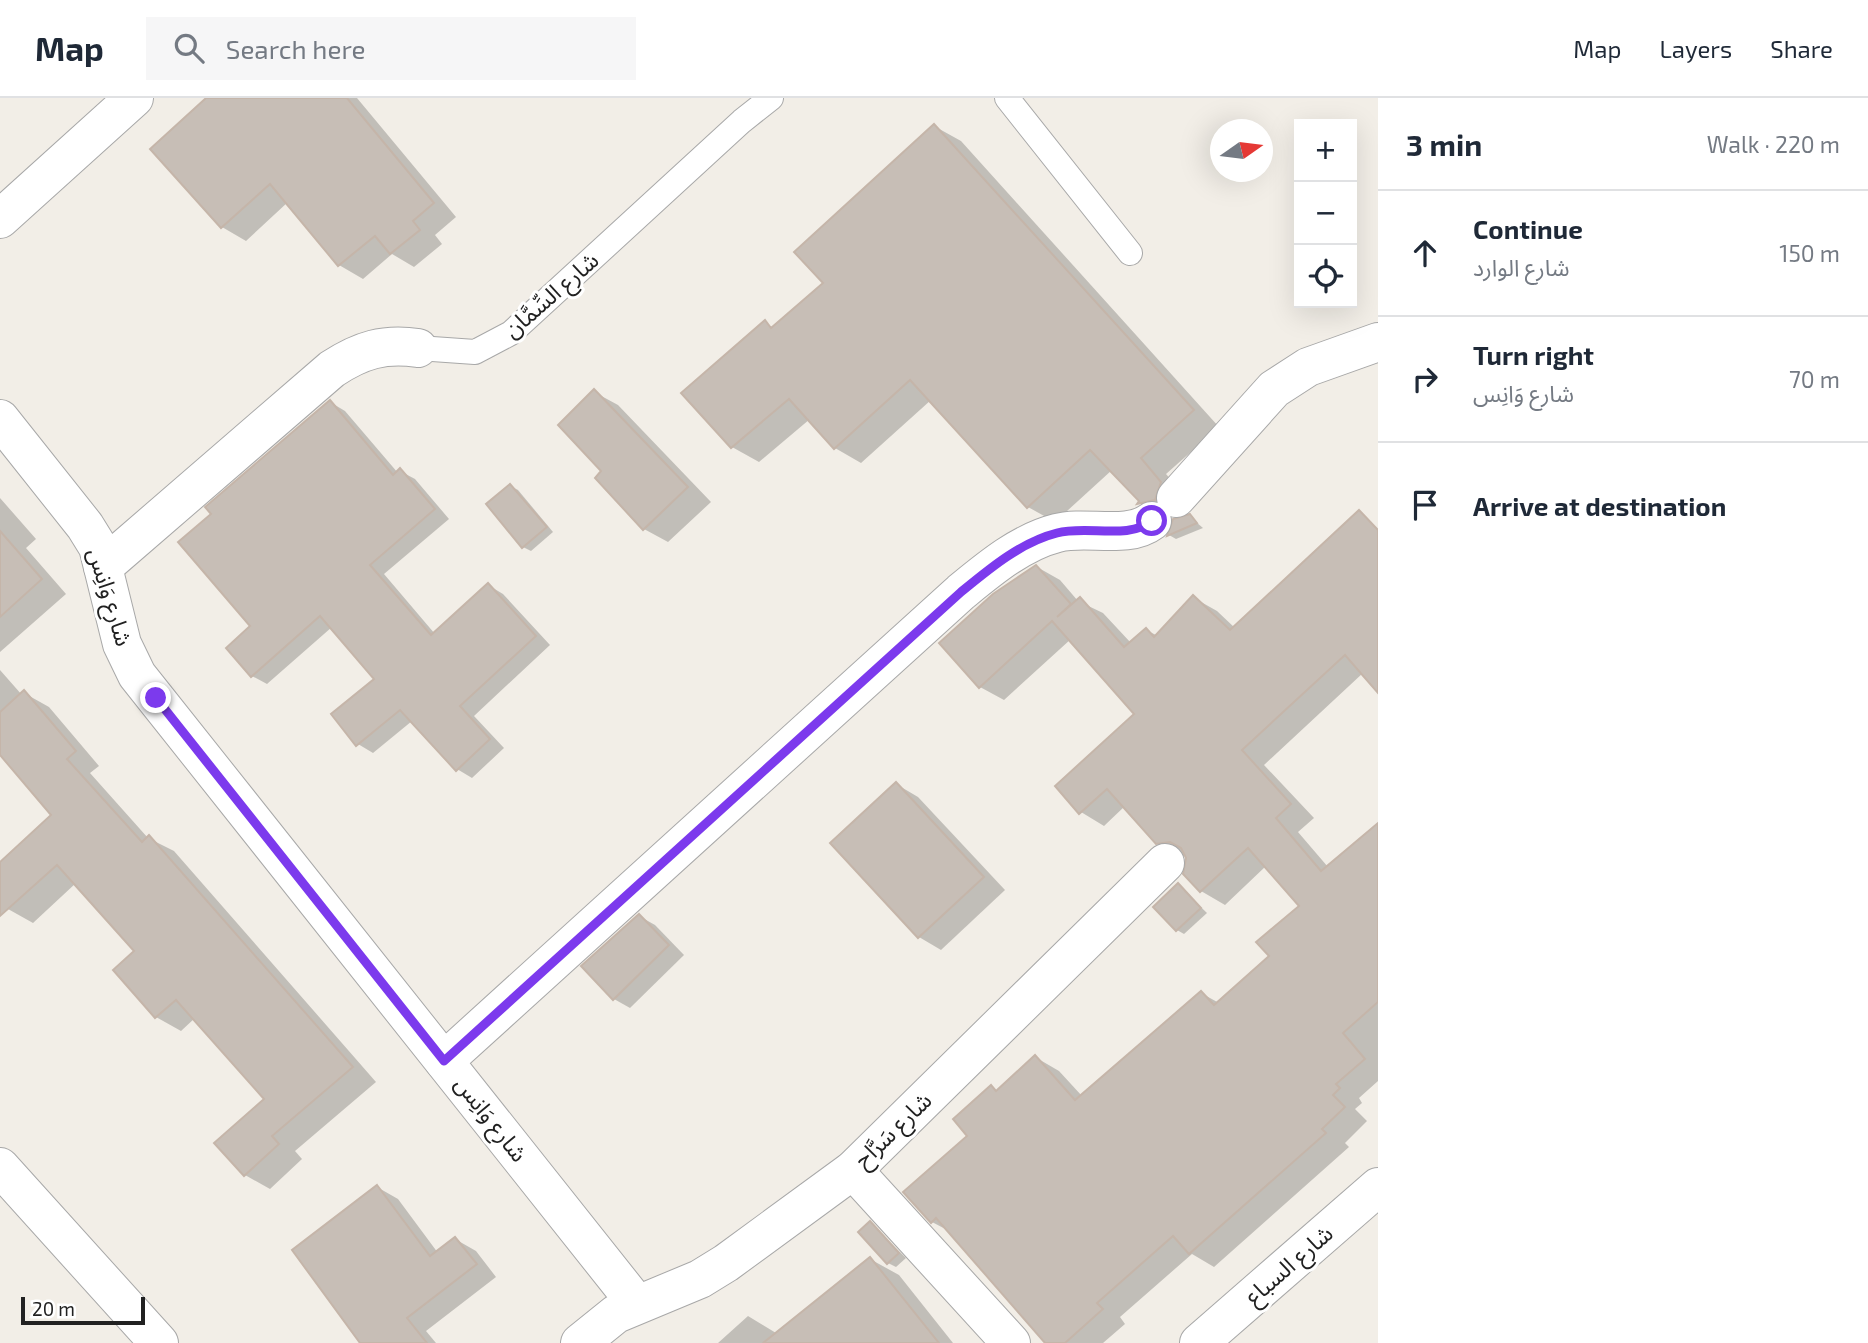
<!DOCTYPE html>
<meta charset="utf-8">
<style>
body{margin:0;font-family:"Exo 2","Noto Sans Arabic",sans-serif;background:#f6f6f7;color:#1f2937}
.controls{position:absolute;right:21px;top:21px;display:grid;overflow:hidden;border-radius:0px;box-shadow:0 7px 28px #0002}
.controls button{width:63px;height:63px;display:grid;place-items:center;padding:0;border:0;border-bottom:2px solid #e0e1e3;background:#fff;color:#1f2937;font:35px sans-serif}
.compass{position:absolute;left:1210px;top:21px;width:63px;height:63px;border-radius:50%;background:#fff;box-shadow:0 7px 28px #0002;rotate:76deg}
.scale{position:absolute;left:21px;bottom:18px;width:124px;box-sizing:border-box;padding-left:7px;border:4px solid #212121;border-top:0;font-size:19px;line-height:24px;white-space:nowrap;color:#212121;-webkit-text-stroke:5px #fff;paint-order:stroke}
.stop{position:absolute;width:21px;height:21px;margin:-16px;border:5px solid #7c3aed;border-radius:50%;background:#fff}
.stop.end{background:#7c3aed;border-color:#fff;box-shadow:0 2px 7px #0008}
.list{margin:0;padding:0;list-style:none}
h2{display:flex;justify-content:space-between;align-items:center;height:91px;margin:0;padding:0 28px;font-size:30px}
h2 small{font-size:23px;font-weight:400;color:#747a83}
.list li{display:grid;grid-template-columns:46px 1fr auto;gap:21px;align-items:center;box-sizing:border-box;height:126px;padding:0 28px;border-top:2px solid #e0e1e3}
.list b{display:block;font-size:26px;white-space:nowrap}
.list p{margin:0;font-size:23px;white-space:nowrap;color:#747a83}
.list em{font-size:23px;font-style:normal;color:#747a83}
.icon{flex:none;width:38px;height:38px;fill:none;stroke:currentColor;stroke-width:2;stroke-linecap:round;stroke-linejoin:round}
.map{position:relative;flex:none;width:1378px;height:1245px;overflow:hidden}
header{display:flex;align-items:center;gap:42px;box-sizing:border-box;height:98px;padding:0 35px;background:#fff;border-bottom:2px solid #e0e1e3}
header strong{font-size:33px}
nav{display:flex;gap:38px;margin-inline-start:auto;font-size:24px}
.search{width:490px;height:63px;background:#f6f6f7;display:flex;align-items:center;gap:18px;box-sizing:border-box;padding:0 24px;border-radius:0px;color:#747a83;font-size:26px}
main{display:flex}
aside{flex:1;background:#fff}
.map>svg:first-child{display:block}
</style>
<header>
<strong>Map</strong>
<div class="search"><svg class="icon" aria-label="search" viewBox="0 0 24 24"><circle cx="10" cy="10" r="6"/><path d="M15 15l6 6"/></svg>Search here</div>
<nav><a>Map</a><a>Layers</a><a>Share</a></nav>
</header>
<main>
<div class="map">
<svg width="1378" height="1245" viewBox="0 0 1378 1245">
<rect width="100%" height="100%" fill="#f2eee7"/>
<g fill="#0003">
<polygon points="208,0 357,0 456,119 435,137 442,146 414,169 392,156 363,181 339,167 288,104 246,143 222,129"/>
<polygon points="934,28 961,43 1219,329 1166,376 1187,400 1182,416 1166,420 1139,405 1141,402 1112,372 1055,424 1028,409 931,302 861,365 835,350 810,321 759,364 732,349 765,225 774,230 825,185"/>
<polygon points="594,294 618,307 711,404 668,444 644,431 597,380 604,373"/>
<polygon points="330,304 345,313 398,375 400,373 415,381 449,421 384,476 435,536 488,487 503,496 550,547 474,618 504,650 472,680 457,671 412,623 373,655 358,646 376,582 332,529 267,586 252,578 253,528 213,416"/>
<polygon points="510,388 518,392 553,434 531,453 523,449"/>
<polygon points="0,400 36,441 26,450 66,496 0,554"/>
<polygon points="1189,418 1203,430 1176,441 1169,437 1175,423"/>
<polygon points="1354,419 1363,575 1264,667 1314,720 1298,734 1328,769 1378,727 1378,983 1359,1000 1362,1005 1355,1011 1367,1023 1345,1045 1349,1049 1214,1169 1192,1156 1120,1219 1125,1226 1103,1245 1047,1245 951,1134 932,1124 905,1094 969,1038 991,989 998,993 1035,959 1059,973 1082,998 1201,895 1219,905 1272,858 1301,808 1266,768 1225,807 1201,793 1185,775 1187,758 1182,758 1157,744 1125,708 1104,728 1081,714 1137,616 1071,541 1004,602 980,589 1037,469 1060,482 1078,503 1103,515 1131,545 1146,532 1158,538 1194,500 1217,513 1235,530"/>
<polygon points="0,572 22,597 24,595 49,609 99,668 90,675 148,740 174,753 376,984 295,1053 302,1061 270,1091 245,1077 217,1045 267,1001 195,920 181,933 156,919 137,853 76,785 33,825 8,811 0,802 0,766 54,717 0,654"/>
<polygon points="896,686 918,699 1005,792 941,852 919,839"/>
<polygon points="1178,787 1207,815 1184,836 1177,832"/>
<polygon points="639,818 655,827 684,857 630,910 614,901"/>
<polygon points="377,1089 398,1101 438,1155 455,1141 476,1153 496,1179 426,1233 436,1245 364,1245"/>
<polygon points="870,1125 906,1160 896,1169 888,1165"/>
<polygon points="870,1161 899,1177 953,1245 718,1245 748,1218 776,1235"/>
</g>
<g fill="#c7beb6" stroke="#c5b5a9" stroke-width="2">
<polygon points="206,0 347,0 434,105 413,123 420,132 390,156 375,138 338,168 270,86 221,130 150,51"/>
<polygon points="934,26 1194,312 1141,360 1161,384 1155,402 1137,406 1139,403 1090,352 1027,410 910,282 834,351 789,301 731,350 681,295 765,222 771,230 823,185 794,154"/>
<polygon points="594,291 688,389 643,432 595,380 601,373 558,327"/>
<polygon points="330,302 393,377 400,370 435,411 370,467 431,537 488,485 536,538 460,608 490,641 456,673 400,612 356,648 331,616 374,581 320,518 251,579 226,550 250,528 178,444 211,416 205,409"/>
<polygon points="510,386 547,429 522,450 486,406"/>
<polygon points="1359,412 1378,432 1378,595 1345,557 1242,652 1291,706 1276,720 1321,773 1378,725 1378,904 1343,935 1365,961 1336,986 1340,990 1333,997 1345,1009 1322,1031 1326,1035 1189,1156 1173,1138 1097,1205 1103,1211 1065,1245 1045,1245 936,1120 931,1125 903,1094 967,1038 953,1021 991,987 996,993 1035,957 1075,1002 1201,893 1214,907 1269,858 1256,844 1299,808 1248,750 1200,794 1183,776 1186,760 1181,750 1170,744 1156,746 1107,691 1079,716 1055,688 1134,616 1052,523 979,590 939,545 993,496 1036,467 1071,506 1057,519 1080,499 1124,549 1146,530 1154,539 1193,497 1230,532"/>
<polygon points="1190,416 1197,425 1167,438 1173,421"/>
<polygon points="0,433 42,481 0,519"/>
<polygon points="24,592 76,653 67,661 142,744 149,737 353,969 272,1038 279,1046 244,1078 214,1045 264,1001 176,902 155,920 113,872 134,853 57,767 0,818 0,764 51,717 0,657 0,614"/>
<polygon points="896,684 984,779 918,840 830,745"/>
<polygon points="1178,785 1201,810 1176,833 1153,809"/>
<polygon points="639,816 669,847 613,902 581,868"/>
<polygon points="377,1087 430,1158 455,1139 477,1166 407,1220 427,1245 360,1245 292,1152"/>
<polygon points="870,1123 899,1155 887,1166 858,1134"/>
<polygon points="870,1159 939,1245 763,1245"/>
</g>
<g fill="none" stroke-linecap="round" stroke-linejoin="round">
<defs>
<g id="service">
<polyline points="1007,0 1130,155"/>
<polyline points="418,250 475,254 511,235 742,23 771,0"/>
</g>
<g id="minor">
<polyline points="0,121 134,0"/>
<polyline points="0,321 85,428 98,449 122,546 137,577 636,1205"/>
<polyline points="1176,400 1274,291 1308,269 1378,244"/>
<path d="M103,469L332,271C361,252 384,245 418,250"/>
<path d="M444,963L961,494C989,471 1021,444 1057,435C1087,427 1127,442 1152,423"/>
<polyline points="0,1069 159,1245"/>
<polyline points="853,1072 1011,1245"/>
<polyline points="580,1245 616,1216 700,1181 726,1165 853,1072 1165,765"/>
<polyline points="1199,1245 1378,1089"/>
</g>
</defs>
<use href="#service" stroke="#a8a8a8" stroke-width="26"/>
<use href="#minor" stroke="#a8a8a8" stroke-width="40"/>
<use href="#service" stroke="#fff" stroke-width="24"/>
<use href="#minor" stroke="#fff" stroke-width="38"/>
</g>
<g fill="none" stroke-linecap="round" stroke-linejoin="round">
<path stroke="#7c3aed" stroke-width="9" d="M156,600L444,963L961,494C989,471 1021,444 1057,435C1087,427 1128,442 1152,423"/>
</g>
<g text-anchor="middle" stroke-width="6" stroke-linejoin="round" paint-order="stroke">
<g font-size="23" fill="#212121" stroke="#fff">
<text transform="translate(551 197) rotate(-41)" y="8">شارع السِّمَّان</text>
<text transform="translate(110 499) rotate(73)" y="8">شارع وَانِس</text>
<text transform="translate(491 1021) rotate(52)" y="8">شارع وَانِس</text>
<text transform="translate(893 1032) rotate(-44)" y="8">شارع سَرَّاح</text>
<text transform="translate(1289 1167) rotate(-41)" y="8">شارع السباع</text>
</g>
</g>
</svg>
<div class="controls">
<button>+</button>
<button>−</button>
<button><svg class="icon" aria-label="locate" viewBox="0 0 24 24"><circle cx="12" cy="12" r="6"/><path d="M12 2v4M12 18v4M2 12h4M18 12h4"/></svg></button>
</div>
<svg class="compass" viewBox="-18 -18 36 36"><path d="M0-13l5 13h-10z" fill="#e53935"/><path d="M0 13l5-13h-10z" fill="#747a83"/></svg>
<div class="scale">20 m</div>
<div class="stop" style="left:1152px;top:423px"></div>
<div class="stop end" style="left:156px;top:600px"></div>
</div>
<aside>
<h2>3 min<small>Walk · 220 m</small></h2>
<ul class="list">
<li><svg class="icon" aria-label="ahead" viewBox="0 0 24 24"><path d="M12 20V5M6 11l6-6 6 6"/></svg><div><b>Continue</b><p>شارع الوارد</p></div><em>150 m</em></li>
<li><svg class="icon" aria-label="right" viewBox="0 0 24 24"><path d="M7 20v-9h11M14 6l5 5-5 5"/></svg><div><b>Turn right</b><p>شارع وَانِس</p></div><em>70 m</em></li>
<li><svg class="icon" aria-label="arrive" viewBox="0 0 24 24"><path d="M6 21V4h12l-3 4 3 4H6"/></svg><div><b>Arrive at destination</b></div></li>
</ul>
</aside>
</main>
